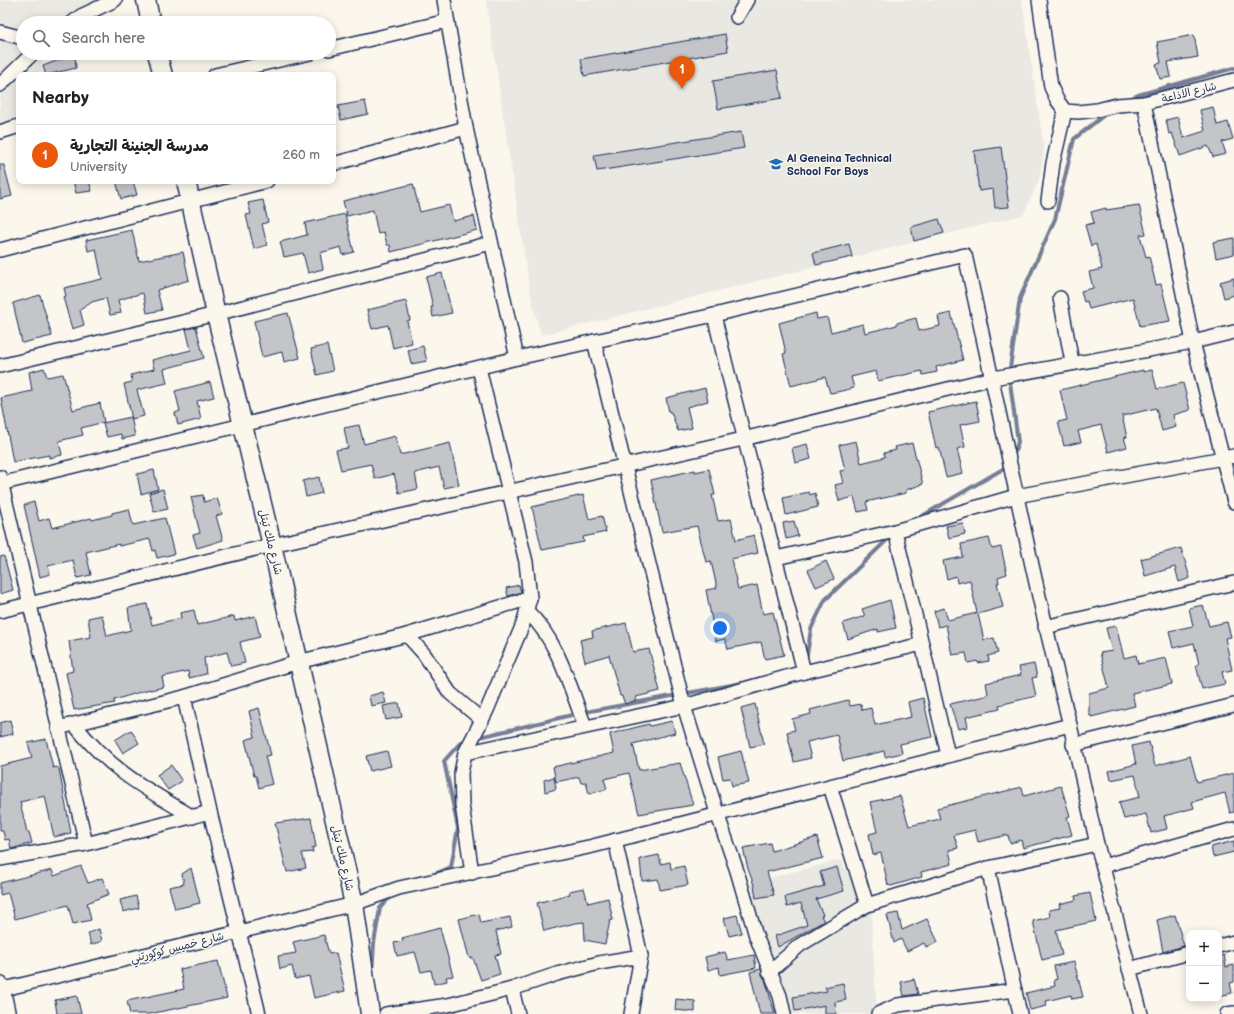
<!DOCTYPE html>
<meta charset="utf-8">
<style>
body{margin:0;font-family:"Balsamiq Sans","Playpen Sans Arabic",sans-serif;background:#f6f6f6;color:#222}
.controls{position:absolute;right:12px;bottom:12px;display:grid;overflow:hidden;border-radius:8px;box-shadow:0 2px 10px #0003}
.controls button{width:36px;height:36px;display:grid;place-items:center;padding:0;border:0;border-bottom:1px solid #e0e0e0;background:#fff;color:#222;font:20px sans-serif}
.you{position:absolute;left:720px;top:628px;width:14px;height:14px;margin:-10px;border:3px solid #fff;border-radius:50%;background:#1a73e8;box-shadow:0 0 0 6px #1a73e833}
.badge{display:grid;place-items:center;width:26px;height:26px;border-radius:50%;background:#ea580c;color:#fff;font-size:13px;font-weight:700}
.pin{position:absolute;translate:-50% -33px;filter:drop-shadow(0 1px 2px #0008)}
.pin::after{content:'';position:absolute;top:21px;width:14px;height:12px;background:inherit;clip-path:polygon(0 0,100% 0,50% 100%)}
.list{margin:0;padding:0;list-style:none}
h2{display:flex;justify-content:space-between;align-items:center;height:52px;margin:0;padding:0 16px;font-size:17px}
h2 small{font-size:13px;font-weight:400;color:#767676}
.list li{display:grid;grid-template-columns:26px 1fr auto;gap:12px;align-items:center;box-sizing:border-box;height:60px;padding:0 16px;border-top:1px solid #e0e0e0}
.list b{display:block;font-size:15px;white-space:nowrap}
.list p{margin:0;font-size:13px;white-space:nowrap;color:#767676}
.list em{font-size:13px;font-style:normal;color:#767676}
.icon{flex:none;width:22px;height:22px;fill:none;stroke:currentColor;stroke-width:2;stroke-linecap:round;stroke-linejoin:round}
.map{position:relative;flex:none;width:1234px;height:1014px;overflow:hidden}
.search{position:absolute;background:#fff;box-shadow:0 2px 10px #0003;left:16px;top:16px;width:320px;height:44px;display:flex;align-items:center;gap:10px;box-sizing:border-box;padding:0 14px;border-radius:22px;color:#767676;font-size:15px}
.panel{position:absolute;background:#fff;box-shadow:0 2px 10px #0003;left:16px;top:72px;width:320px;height:112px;border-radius:8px}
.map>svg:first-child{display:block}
</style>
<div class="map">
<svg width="1234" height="1014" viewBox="0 0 1234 1014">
<rect width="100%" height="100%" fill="#fbf7ec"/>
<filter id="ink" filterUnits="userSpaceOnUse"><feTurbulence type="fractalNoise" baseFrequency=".025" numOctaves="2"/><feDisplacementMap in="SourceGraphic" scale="8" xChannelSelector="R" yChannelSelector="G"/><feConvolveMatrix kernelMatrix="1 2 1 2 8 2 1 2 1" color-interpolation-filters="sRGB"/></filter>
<g filter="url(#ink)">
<g fill="#eae8e2">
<polygon points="0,0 98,0 103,16 90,23 23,23 23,53 40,53 46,75 19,75 19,123 0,128"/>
<polygon points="486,0 1022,0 1044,149 1039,180 1023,215 541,335 530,293"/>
<polygon points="840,860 871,912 877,1014 772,1014 749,883"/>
</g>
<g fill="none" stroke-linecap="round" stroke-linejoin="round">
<g stroke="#747e96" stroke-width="4">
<polyline points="1129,99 1138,95 1234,68"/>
<polyline points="1013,457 1018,442 1009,375 1020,298 1055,219 1074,139 1108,112"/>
<polyline points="917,519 1008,466"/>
<polyline points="806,661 811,629 825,600 890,537"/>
<polyline points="476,738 580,713 742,683"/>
<polyline points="430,876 451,867 458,828 444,761 461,742 468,740"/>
<polyline points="372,975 374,943 380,908 392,895"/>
</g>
</g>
<g fill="#c3c5c9" stroke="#1b2f5e">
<polygon points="725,34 728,51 584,76 581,59"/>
<polygon points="1194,35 1198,57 1168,62 1171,77 1160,79 1156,64 1161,63 1157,42"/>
<polygon points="75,54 76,68 46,75 43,66"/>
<polygon points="777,70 782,98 718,109 713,81"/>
<polygon points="365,101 368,114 341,120 338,106"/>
<polygon points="1213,107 1217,125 1228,122 1233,139 1222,142 1226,154 1213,157 1208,146 1180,156 1172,133 1169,134 1166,120 1178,117 1183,138 1205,131 1200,110"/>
<polygon points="741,132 744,148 597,171 594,155"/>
<polygon points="1001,147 1009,207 995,208 993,189 979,191 974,151"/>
<polygon points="0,165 4,165 12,196 0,199"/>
<polygon points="73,181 89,181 92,191 76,193"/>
<polygon points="116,181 133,181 137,195 121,199"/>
<polygon points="413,184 420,212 449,205 453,221 474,216 477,230 391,252 390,245 387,245 384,232 378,234 373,210 347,216 343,201"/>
<polygon points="263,200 268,222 262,224 267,245 254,249 246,215 251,214 248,203"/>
<polygon points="1139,205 1146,234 1140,235 1146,257 1149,256 1156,285 1161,284 1170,321 1140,326 1133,298 1089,309 1087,301 1084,302 1081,291 1093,288 1089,272 1102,269 1096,244 1091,246 1085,225 1094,223 1091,212 1106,208 1106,210"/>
<polygon points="345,214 354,252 343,255 341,247 320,253 323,269 308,273 303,253 284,257 280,242 307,235 305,223"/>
<polygon points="939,219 944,233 914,241 911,227"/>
<polygon points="132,230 139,261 183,252 189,280 157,290 162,310 147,313 143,293 118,300 121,313 110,315 106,298 92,302 80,310 84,325 72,329 63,297 66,296 64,288 102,279 96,249 88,251 86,240"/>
<polygon points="1234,238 1234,254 1216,258 1213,242"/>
<polygon points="849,244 852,257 816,265 813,253"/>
<polygon points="442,273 452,313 433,317 431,307 433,307 426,277"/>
<polygon points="1234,278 1234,295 1224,298 1220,282"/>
<polygon points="40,295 52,336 22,343 13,303"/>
<polygon points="406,301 410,320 407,321 412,343 393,348 388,325 372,329 367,310"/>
<polygon points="288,313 300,358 284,362 282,352 262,357 254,321"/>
<polygon points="816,313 817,319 827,317 831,332 863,324 865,333 897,325 897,323 916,318 919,331 940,326 938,316 951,313 963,360 936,367 937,372 923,375 922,371 878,381 876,371 851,377 854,388 837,392 830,393 825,377 791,386 783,354 786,353 779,323"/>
<polygon points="196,327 204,358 164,369 167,383 137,390 144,416 132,419 124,384 132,382 131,375 154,369 152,360 191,350 186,329"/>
<polygon points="327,345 333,371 317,375 311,349"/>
<polygon points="423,346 427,361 411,364 408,350"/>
<polygon points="44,368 47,377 63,374 73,410 100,403 104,422 81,428 83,435 59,441 62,455 49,458 49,455 13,462 1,398 32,391 29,372"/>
<polygon points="1143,370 1143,372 1152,370 1157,389 1183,383 1190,410 1173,415 1176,427 1162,431 1156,408 1122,416 1127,437 1124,438 1127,447 1108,452 1101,425 1078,431 1081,442 1064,446 1058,422 1067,420 1060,390"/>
<polygon points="210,382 214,397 197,401 201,419 178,425 175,413 180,411 175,391"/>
<polygon points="705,388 708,401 687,407 692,428 678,431 671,412 669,412 666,398"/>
<polygon points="976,401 980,421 960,425 965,447 957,449 963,473 946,477 939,447 936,448 928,412"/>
<polygon points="131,417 135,436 122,439 121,434 107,437 103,423"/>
<polygon points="359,425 364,444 395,436 400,455 450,443 459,485 444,488 439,467 415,473 418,489 399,493 394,474 375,479 371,464 341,470 336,450 348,448 344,428"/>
<polygon points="856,441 861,463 885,457 884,453 896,450 895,447 912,443 923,484 906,490 906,493 866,502 868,510 858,512 854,497 839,501 835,485 843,483 840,471 845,470 839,445"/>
<polygon points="807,444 811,459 795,463 792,448"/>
<polygon points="709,469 715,495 712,495 718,521 731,519 736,540 754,535 758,553 731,559 738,589 757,585 763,614 773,612 784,655 765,659 761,642 728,649 725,639 716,641 706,590 717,588 711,561 706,562 697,526 662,532 651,480 695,470 695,472"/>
<polygon points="154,470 158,489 141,494 137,474"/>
<polygon points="319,477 322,493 306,497 303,481"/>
<polygon points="163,489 168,509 154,512 149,493"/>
<polygon points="809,492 810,495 815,493 818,507 786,515 783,498"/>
<polygon points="203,495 204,502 217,498 222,514 216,516 223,540 197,548 193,535 200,533 191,497"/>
<polygon points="583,495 589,519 602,516 606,532 583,537 584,542 542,550 532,507"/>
<polygon points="34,502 39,521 49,518 52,528 91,518 92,520 112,515 112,513 129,509 133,525 165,518 174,554 157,558 155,550 153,551 150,539 119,546 119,544 86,552 91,575 77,578 73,560 48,566 50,574 40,577 24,505"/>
<polygon points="794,521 798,536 786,539 783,523"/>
<polygon points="963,523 965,534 949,538 946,526"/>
<polygon points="989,538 992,549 1001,547 1007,574 998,577 999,583 997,583 1003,607 978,614 984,640 994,638 998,653 988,656 989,661 978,663 977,661 968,663 966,653 952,655 946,625 938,627 934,611 944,608 948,620 977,613 970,580 957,583 956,576 947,579 943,561 963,557 961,544"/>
<polygon points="1181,548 1190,578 1179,582 1175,567 1145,576 1141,559"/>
<polygon points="4,556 13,590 0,594 0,557"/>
<polygon points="826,561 834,579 816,587 808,570"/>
<polygon points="519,585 521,592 508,596 506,588"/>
<polygon points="890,600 896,628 878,632 878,629 848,639 843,623 865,616 862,609"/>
<polygon points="147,604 152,625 181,618 180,613 194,610 197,625 234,616 235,621 255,616 260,637 240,642 245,663 231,666 227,652 204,658 206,674 189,678 188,671 162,677 164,687 150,690 150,689 114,700 115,703 74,710 66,673 73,671 69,641 91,637 88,618 102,615 107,636 131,630 128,608"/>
<polygon points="1203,605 1209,626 1227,622 1231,637 1225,638 1232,670 1222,672 1225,684 1202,689 1196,665 1199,664 1194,643 1173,648 1169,631 1193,626 1189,608"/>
<polygon points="626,623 633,652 649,649 660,691 636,697 637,700 625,704 622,696 620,696 609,655 585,662 580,640 593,637 592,631"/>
<polygon points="1116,626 1124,658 1136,655 1138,664 1166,658 1172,684 1132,693 1135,706 1091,717 1091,715 1089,715 1089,693 1109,688 1100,653 1112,651 1106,628"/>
<polygon points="1034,664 1037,677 1032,678 1036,696 999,705 1000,709 966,717 968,727 958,729 950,704 985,696 988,694 986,683 1021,675 1019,667"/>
<polygon points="383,692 386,703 371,706 369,696"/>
<polygon points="923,698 932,737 900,744 902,753 885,757 884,751 843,761 837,735 807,742 811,758 794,762 787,732 795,730 792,719 811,714 810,710 848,700 850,706 861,704 862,710 871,708 875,725 911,717 908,702"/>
<polygon points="399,703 402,717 386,720 383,706"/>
<polygon points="755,704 764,744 750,747 741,708"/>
<polygon points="259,708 271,755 265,756 272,784 259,788 256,776 254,776 245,740 255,737 249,711"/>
<polygon points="10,720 13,734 0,737 0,723"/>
<polygon points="672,721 675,733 633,744 639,770 680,763 693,805 639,814 629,773 604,779 607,789 589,794 586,782 581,783 579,777 556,782 553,767 614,753 610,734 649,724 650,726"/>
<polygon points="131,730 139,743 123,753 115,740"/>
<polygon points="46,739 53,768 57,767 59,769 71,833 54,837 45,796 20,802 27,832 29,832 32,843 11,849 9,839 5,840 3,831 0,831 0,766 32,758 28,743"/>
<polygon points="1149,742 1155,766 1190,756 1197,782 1234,773 1234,812 1230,813 1225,793 1192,802 1194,808 1164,816 1167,829 1151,833 1146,814 1124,819 1119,802 1140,797 1135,775 1111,780 1109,771 1136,764 1132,746"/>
<polygon points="387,751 391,766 370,771 366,756"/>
<polygon points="741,751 749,783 732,786 730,778 723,779 718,757"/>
<polygon points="171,765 182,781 168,790 157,775"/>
<polygon points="554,777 556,789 545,792 544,780"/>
<polygon points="1061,786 1070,816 1067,817 1072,835 1023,848 1021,840 1010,843 1008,835 978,842 975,830 954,835 958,848 949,850 952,864 921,872 922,877 891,886 888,885 881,853 873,855 869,834 877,832 870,802 900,796 909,826 940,819 937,808 970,800 1022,787 1024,796"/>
<polygon points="311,818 316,847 312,848 313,852 302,853 306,868 287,872 275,823"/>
<polygon points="817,837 823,858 767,872 774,895 756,898 754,885 748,869 743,848 770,843 772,851"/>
<polygon points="1234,841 1234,852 1213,857 1211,847"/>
<polygon points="659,855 661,864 670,862 671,869 684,866 688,885 660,890 658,879 642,881 640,859"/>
<polygon points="81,866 88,883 102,878 109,894 87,903 91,920 73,924 68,905 15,919 8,893 0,895 0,883 52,870 54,876"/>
<polygon points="837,867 844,891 816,899 823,915 821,916 824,921 778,947 775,936 807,925 801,903 787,907 785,897 824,886 820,872"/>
<polygon points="191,868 200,903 175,909 169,887 184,884 182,874"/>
<polygon points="584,888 588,903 608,898 613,920 610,921 605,944 585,940 584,922 575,923 544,931 537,903 570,894 569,891"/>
<polygon points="1090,893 1096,921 1056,930 1062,955 1042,960 1033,921 1050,917 1049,910 1060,908 1059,904 1076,900 1075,896"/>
<polygon points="136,896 139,908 123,912 120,900"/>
<polygon points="898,913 902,930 927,919 938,942 926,947 924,943 907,951 901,939 894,943 887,915"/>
<polygon points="479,914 481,923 510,917 512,927 496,931 501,954 495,955 500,974 481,980 473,958 469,958 459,919"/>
<polygon points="737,915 742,933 729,936 724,918"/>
<polygon points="1175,915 1184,946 1163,952 1157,920"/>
<polygon points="440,928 453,976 446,977 447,981 434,984 431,970 421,972 415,952 397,956 394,943 403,941 402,938"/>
<polygon points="99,929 102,941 91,945 88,933"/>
<polygon points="324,935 329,954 336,953 345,991 314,998 309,976 295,979 292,966 280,969 278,956 296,953 293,942"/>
<polygon points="725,952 728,960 754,955 756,968 720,975 719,967 708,970 705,957"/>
<polygon points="1224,955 1226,967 1234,965 1234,982 1230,983 1232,993 1219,996 1219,956"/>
<polygon points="218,961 227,998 149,1014 130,1014 127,1001 184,989 180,969"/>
<polygon points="1074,962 1083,997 1072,999 1071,995 1046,1001 1047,1006 1030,1010 1026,993 1055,986 1054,980 1057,979 1054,966"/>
<polygon points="761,969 765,979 775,1014 760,1014 750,972"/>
<polygon points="914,979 918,994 904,996 901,982"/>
<polygon points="843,983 846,1000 835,1002 836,1014 825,1014 825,1005 795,1011 793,997 827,991 825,987"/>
<polygon points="77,996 81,1014 57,1014 55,1000"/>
<polygon points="676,999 695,1001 695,1012 675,1010"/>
</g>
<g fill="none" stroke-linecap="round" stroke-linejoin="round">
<defs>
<g id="street">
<polyline points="444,0 466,128 517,358"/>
<polyline points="1039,0 1051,87 1057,100 1065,111 1078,112 1097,110 1117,105 1144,103 1234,80"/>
<polyline points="737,17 747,0"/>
<polyline points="72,23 81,16 115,0"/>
<polyline points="0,32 23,38"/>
<polyline points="329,49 447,21"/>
<polyline points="215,75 310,53"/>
<polyline points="0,85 33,53"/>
<polyline points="1144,103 1193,342 1234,502"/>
<polyline points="0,132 19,126"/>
<polyline points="333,164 466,128"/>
<polyline points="1048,201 1053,163 1065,111"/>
<polyline points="0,250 267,181"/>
<polyline points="1060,298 1072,362"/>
<path d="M714,315C742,434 775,553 804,672L922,644L948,755"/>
<polyline points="594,341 684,706 718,816 737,871 756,936 780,996 784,1014"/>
<polyline points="0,366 216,314 491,243"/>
<polyline points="0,477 86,844"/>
<path d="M0,484L517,358L714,315L965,255C1000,412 1030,569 1070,725L593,846L399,888L354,904L0,990"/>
<polyline points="895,531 922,644"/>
<polyline points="776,558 895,531 1016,496 1234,456"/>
<polyline points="0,611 272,545 743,439 993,378 1193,342 1234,332"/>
<path d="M527,611C559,642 569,685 585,726"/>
<polyline points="1045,627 1234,583"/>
<polyline points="407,635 424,654 450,693 482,720"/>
<polyline points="184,697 210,812"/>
<path d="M74,724C110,770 144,788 193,817"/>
<polyline points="1070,725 1097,844 1141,1014"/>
<polyline points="58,728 184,697 298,662 407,635 530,598"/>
<polyline points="1073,745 1234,705"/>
<polyline points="465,753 684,706 804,672"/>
<polyline points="830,786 867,905"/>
<polyline points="615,840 641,956"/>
<polyline points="0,859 86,844 210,812 259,1014"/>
<polyline points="1103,866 1234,829"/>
<polyline points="988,868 1020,1014"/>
<polyline points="472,873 462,805 461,773 465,753 487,710 523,624 530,598 526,562 479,368"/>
<polyline points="1219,946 1234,942"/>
<polyline points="1129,969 1189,953"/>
<polyline points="769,972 800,945 867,905 988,868 1097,844"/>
<polyline points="512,989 518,1014"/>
<polyline points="386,1014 448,1005 512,989 557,974 599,963 641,956 631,1014"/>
<polyline points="878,1014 898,1005 1015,990"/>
<polyline points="1227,1014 1234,1013"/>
</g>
<g id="secondary">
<polyline points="146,0 151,23"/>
<polyline points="157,53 163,75"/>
<polyline points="186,181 216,314 272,545 354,904 370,1014"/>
<polyline points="0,986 6,1014"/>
</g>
</defs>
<use href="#street" stroke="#1b2f5e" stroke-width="16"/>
<use href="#secondary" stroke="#1b2f5e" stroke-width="21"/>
<use href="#street" stroke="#fbf7ec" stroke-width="13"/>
<use href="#secondary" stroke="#fbf7ec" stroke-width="18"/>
</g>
</g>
<defs>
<symbol id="university-bare" viewBox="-9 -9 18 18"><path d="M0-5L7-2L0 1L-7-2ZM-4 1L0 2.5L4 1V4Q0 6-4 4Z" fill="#1f6fb2" stroke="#fbf7ec" stroke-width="2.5" paint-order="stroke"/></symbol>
</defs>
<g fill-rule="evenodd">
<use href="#university-bare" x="766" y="154" width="20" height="20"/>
</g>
<g text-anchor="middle" stroke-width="3" stroke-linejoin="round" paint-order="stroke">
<g font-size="11" fill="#1b2f5e" stroke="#fbf7ec">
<text transform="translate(1189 92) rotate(-14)" y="4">شارع الاذاعة</text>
<text transform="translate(271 542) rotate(76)" y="4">شارع ملك تيتل</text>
<text transform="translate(343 858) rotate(77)" y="4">شارع ملك تيتل</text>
<text transform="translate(177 947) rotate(-14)" y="4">شارع خميس كوكورتني</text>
</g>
<g font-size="11" font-weight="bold" fill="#1b2f5e" stroke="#fbf7ec" text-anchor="start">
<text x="787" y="162">Al Geneina Technical<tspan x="787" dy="13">School For Boys</tspan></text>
</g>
</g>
</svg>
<div class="controls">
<button>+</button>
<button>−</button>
</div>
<div class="you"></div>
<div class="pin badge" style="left:682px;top:89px">1</div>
<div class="search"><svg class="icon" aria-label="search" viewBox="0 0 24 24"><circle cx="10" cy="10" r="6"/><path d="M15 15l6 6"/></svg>Search here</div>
<section class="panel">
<h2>Nearby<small></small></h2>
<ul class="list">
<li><span class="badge">1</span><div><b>مدرسة الجنينة التجارية</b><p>University</p></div><em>260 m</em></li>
</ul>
</section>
</div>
